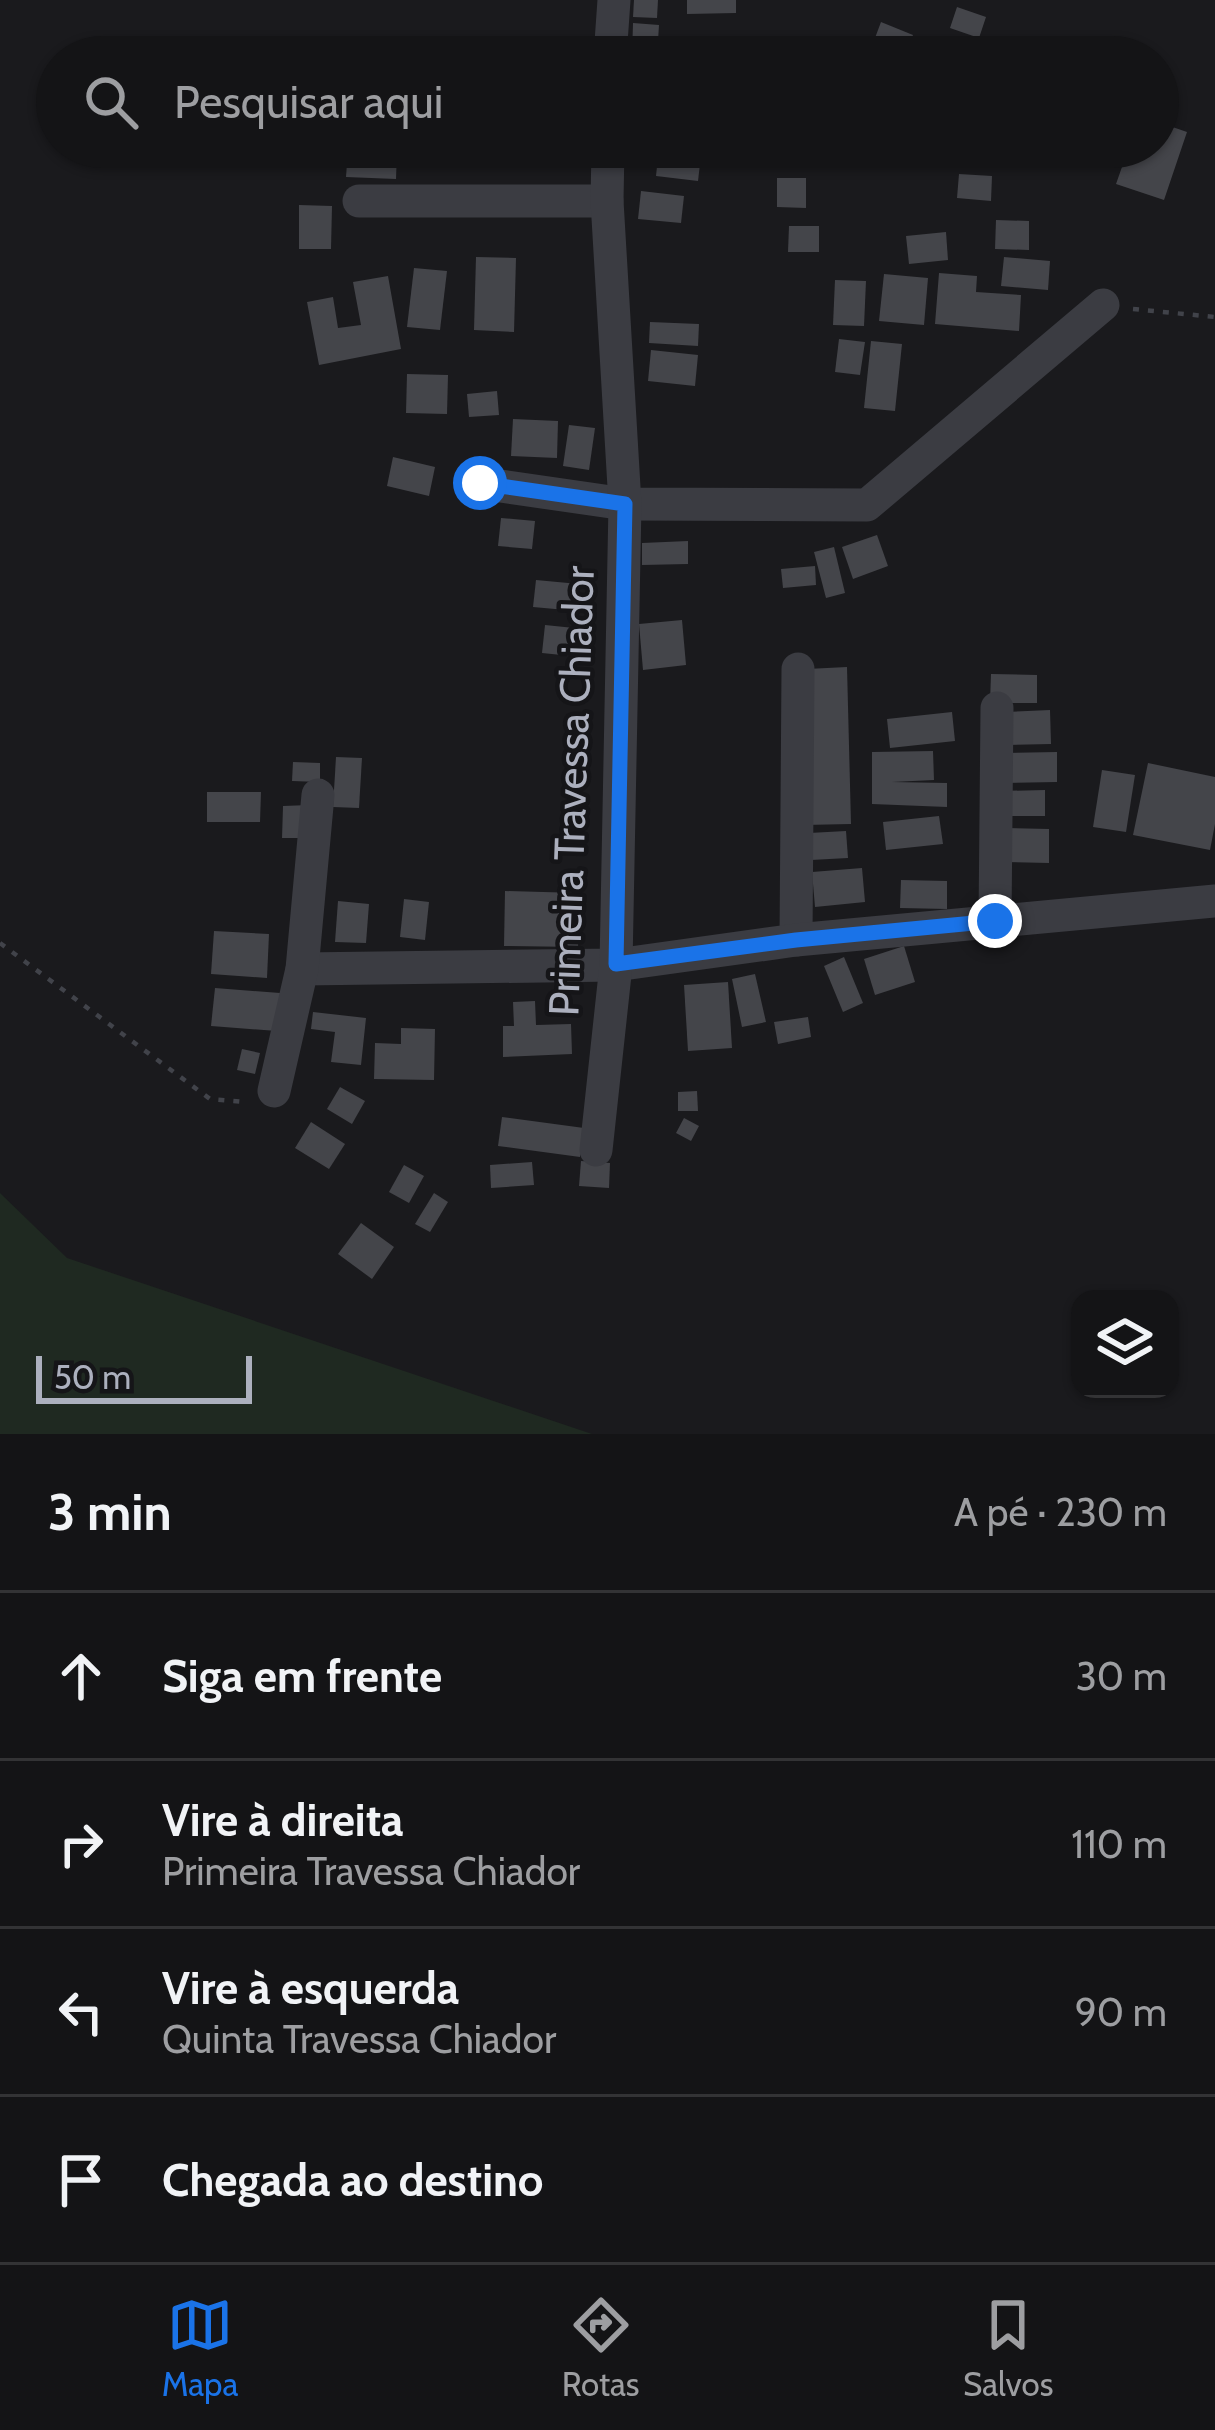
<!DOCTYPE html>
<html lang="pt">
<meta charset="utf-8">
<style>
body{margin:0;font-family:Cabin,sans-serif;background:#212123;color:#f1f3f6}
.controls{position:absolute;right:36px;bottom:36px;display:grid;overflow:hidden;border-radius:24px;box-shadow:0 3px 9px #0004}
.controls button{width:108px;height:108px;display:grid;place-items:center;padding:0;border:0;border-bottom:3px solid #333335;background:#141416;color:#f1f3f6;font:60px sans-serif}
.scale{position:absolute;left:36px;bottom:30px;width:216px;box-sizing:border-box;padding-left:12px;border:6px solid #acb0be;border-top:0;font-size:33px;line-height:42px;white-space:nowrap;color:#acb0be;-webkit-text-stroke:9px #151518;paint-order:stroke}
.stop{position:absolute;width:36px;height:36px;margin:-27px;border:9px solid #1a73e8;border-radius:50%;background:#fff}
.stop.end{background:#1a73e8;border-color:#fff;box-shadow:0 3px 12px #0008}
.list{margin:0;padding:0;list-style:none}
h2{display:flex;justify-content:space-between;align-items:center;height:156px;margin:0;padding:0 48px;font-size:51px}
h2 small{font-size:39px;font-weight:400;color:#9d9ea1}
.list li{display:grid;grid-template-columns:78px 1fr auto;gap:36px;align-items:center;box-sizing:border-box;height:168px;padding:0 48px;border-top:3px solid #333335}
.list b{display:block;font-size:45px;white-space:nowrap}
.list p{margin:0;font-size:39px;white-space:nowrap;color:#9d9ea1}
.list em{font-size:39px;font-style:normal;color:#9d9ea1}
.icon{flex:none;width:66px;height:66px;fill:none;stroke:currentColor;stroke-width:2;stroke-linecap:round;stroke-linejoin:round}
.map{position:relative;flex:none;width:1215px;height:1434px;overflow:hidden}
.search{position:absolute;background:#141416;box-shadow:0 3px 9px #0004;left:36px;right:36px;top:36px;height:132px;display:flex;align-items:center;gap:30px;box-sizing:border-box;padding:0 42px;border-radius:66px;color:#9d9ea1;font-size:45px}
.sheet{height:828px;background:#141416}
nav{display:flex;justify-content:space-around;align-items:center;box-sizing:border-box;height:168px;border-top:3px solid #333335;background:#141416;font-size:33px;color:#9d9ea1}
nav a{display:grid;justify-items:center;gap:6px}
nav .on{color:#1a73e8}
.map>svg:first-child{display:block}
</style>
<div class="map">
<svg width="1215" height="1434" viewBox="0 0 1215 1434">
<rect width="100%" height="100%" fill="#1a1a1d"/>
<polygon fill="#1f2921" points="0,1193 67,1258 592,1434 0,1434"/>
<g fill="#44454a">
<polygon points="634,0 658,0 657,18 633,17"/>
<polygon points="687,0 736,0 736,13 687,14"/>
<polygon points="957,7 986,17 979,38 950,28"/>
<polygon points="881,22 913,35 905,57 872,46"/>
<polygon points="633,23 659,25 657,56 632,55"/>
<polygon points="1158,122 1187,132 1164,200 1116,184 1129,147 1158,147"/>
<polygon points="659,147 702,147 698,181 656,176"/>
<polygon points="752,147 779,147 779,158 752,157"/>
<polygon points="348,149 397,151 396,179 346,177"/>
<polygon points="959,174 992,176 991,201 957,198"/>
<polygon points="777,178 806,178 806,208 777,207"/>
<polygon points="641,191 684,196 681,223 638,219"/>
<polygon points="299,205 332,206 331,249 299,249"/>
<polygon points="996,220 1029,221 1029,250 995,249"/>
<polygon points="789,226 819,226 819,252 788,252"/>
<polygon points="946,232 948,260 909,264 906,236"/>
<polygon points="476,257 516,258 514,332 474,330"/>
<polygon points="1004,257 1050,261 1048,290 1001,286"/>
<polygon points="414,268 447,271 440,330 407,327"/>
<polygon points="939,273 977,276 976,292 1021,295 1019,331 935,324"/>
<polygon points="884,274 928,278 924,325 879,321"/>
<polygon points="388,276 401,349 319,365 307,302 333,297 338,328 361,325 353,282"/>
<polygon points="835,280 866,281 864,326 833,325"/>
<polygon points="650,322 699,324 698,346 649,343"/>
<polygon points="839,339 865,342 860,375 835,372"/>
<polygon points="871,341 902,344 895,411 864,408"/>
<polygon points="651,350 698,355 695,386 648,381"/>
<polygon points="407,374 448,375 447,414 406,413"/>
<polygon points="497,391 499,415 469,417 467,394"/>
<polygon points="513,419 558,421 557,458 511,456"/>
<polygon points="569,425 595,428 589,470 563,466"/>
<polygon points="393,457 435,467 429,496 387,486"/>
<polygon points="501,518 535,521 532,549 498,546"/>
<polygon points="877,535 888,566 853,579 842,547"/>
<polygon points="688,541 688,564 642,565 642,543"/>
<polygon points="834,547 845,593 826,598 814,552"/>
<polygon points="815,566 816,585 783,588 781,569"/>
<polygon points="536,580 579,584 577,611 533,607"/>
<polygon points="682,620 686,665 643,670 639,624"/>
<polygon points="545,625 584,629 581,657 542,653"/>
<polygon points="847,667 851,824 804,825 807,669"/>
<polygon points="991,674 1037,675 1037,703 990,703"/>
<polygon points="1050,710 1051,744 1006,745 1005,712"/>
<polygon points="952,712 955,741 890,748 887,719"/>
<polygon points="933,751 934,780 892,782 947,783 947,807 872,804 872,752"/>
<polygon points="1057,752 1057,782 1002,783 1002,753"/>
<polygon points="336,757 362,758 359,808 333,807"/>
<polygon points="293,762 320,763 320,782 292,781"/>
<polygon points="1148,763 1215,777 1215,824 1210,850 1133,835"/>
<polygon points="1102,770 1135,775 1126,832 1093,827"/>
<polygon points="1045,790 1045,816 1001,816 1001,791"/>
<polygon points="207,792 261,792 260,822 207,822"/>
<polygon points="309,805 309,838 282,838 283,806"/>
<polygon points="939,816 943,844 886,850 883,822"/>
<polygon points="1003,828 1049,829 1049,863 1002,862"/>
<polygon points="846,831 848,858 811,860 809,833"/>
<polygon points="862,868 865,902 815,907 812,872"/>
<polygon points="901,880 947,881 947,909 900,908"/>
<polygon points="505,891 579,893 578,947 504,946"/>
<polygon points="404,899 429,902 425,940 400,937"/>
<polygon points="338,901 369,904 366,943 335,942"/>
<polygon points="214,931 269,934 267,978 211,974"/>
<polygon points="904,946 915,982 875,995 864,959"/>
<polygon points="844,957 863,1003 843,1012 824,966"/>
<polygon points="755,974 766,1022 742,1027 732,979"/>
<polygon points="728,982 732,1048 688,1051 684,985"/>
<polygon points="215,988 280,993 277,1031 211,1026"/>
<polygon points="535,1001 536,1025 571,1024 572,1054 503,1057 503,1026 514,1026 513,1002"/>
<polygon points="313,1012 366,1018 361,1065 331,1062 335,1032 311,1029"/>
<polygon points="808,1017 811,1037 778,1044 774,1022"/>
<polygon points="401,1028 435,1029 434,1080 374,1079 375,1043 401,1044"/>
<polygon points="242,1049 260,1053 255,1074 237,1070"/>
<polygon points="340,1087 365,1101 352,1124 327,1109"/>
<polygon points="697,1091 698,1111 678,1111 678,1092"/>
<polygon points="502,1117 584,1128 580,1157 498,1146"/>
<polygon points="684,1118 699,1126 691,1141 676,1133"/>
<polygon points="311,1122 345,1144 329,1169 295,1148"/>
<polygon points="581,1161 610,1163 609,1188 579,1186"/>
<polygon points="532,1162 534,1185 491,1188 490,1165"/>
<polygon points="404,1165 424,1176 409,1203 389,1192"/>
<polygon points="434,1193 448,1202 430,1232 415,1224"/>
<polygon points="361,1223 394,1247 372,1279 338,1254"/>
</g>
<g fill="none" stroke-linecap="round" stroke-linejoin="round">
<g stroke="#41434a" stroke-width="4.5" stroke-dasharray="6 9" stroke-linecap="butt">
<polyline points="1133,309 1215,317"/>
<polyline points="0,943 210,1099 246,1102"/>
</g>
<g stroke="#3b3c42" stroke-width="33">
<polyline points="610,57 614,0"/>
<polyline points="359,201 607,201"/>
<polyline points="480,483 625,504 867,505 1103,305"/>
<polyline points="995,921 997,708"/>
<polyline points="796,940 798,669"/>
<polyline points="302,969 616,965 796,940 1215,901"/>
<polyline points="274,1091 302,969 318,795"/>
<polyline points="596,1150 616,965 625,504 607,201 608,147"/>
</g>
</g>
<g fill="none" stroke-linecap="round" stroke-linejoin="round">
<polyline stroke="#1a73e8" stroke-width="15" points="480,483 625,504 616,964 796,940 995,921"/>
</g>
<g text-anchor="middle" stroke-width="9" stroke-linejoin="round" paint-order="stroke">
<g font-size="42" fill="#acb0be" stroke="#151518">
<text transform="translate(571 791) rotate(-88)" y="15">Primeira Travessa Chiador</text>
</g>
</g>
</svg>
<div class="controls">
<button><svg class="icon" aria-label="layers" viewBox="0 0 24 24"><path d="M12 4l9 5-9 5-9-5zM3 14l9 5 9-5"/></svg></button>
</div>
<div class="scale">50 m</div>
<div class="stop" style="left:480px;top:483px"></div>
<div class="stop end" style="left:995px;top:921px"></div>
<div class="search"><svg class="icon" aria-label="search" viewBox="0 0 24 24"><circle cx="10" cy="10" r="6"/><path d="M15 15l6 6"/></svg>Pesquisar aqui</div>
</div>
<section class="sheet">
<h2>3 min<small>A pé · 230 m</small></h2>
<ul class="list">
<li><svg class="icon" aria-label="ahead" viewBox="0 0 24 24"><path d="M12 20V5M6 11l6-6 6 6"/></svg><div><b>Siga em frente</b></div><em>30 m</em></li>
<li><svg class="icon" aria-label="right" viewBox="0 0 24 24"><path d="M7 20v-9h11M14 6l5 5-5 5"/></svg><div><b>Vire à direita</b><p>Primeira Travessa Chiador</p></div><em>110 m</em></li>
<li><svg class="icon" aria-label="left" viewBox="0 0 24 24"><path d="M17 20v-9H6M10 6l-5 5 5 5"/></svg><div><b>Vire à esquerda</b><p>Quinta Travessa Chiador</p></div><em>90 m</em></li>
<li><svg class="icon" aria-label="arrive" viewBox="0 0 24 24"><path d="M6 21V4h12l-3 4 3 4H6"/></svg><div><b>Chegada ao destino</b></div></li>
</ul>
</section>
<nav>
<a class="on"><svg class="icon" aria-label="map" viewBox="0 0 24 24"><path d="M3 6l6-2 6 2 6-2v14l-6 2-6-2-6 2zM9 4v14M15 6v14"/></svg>Mapa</a>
<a><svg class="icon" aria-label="directions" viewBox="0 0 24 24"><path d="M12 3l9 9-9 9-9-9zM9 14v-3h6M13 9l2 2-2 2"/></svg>Rotas</a>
<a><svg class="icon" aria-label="saved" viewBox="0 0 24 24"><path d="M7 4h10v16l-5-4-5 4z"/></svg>Salvos</a>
</nav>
